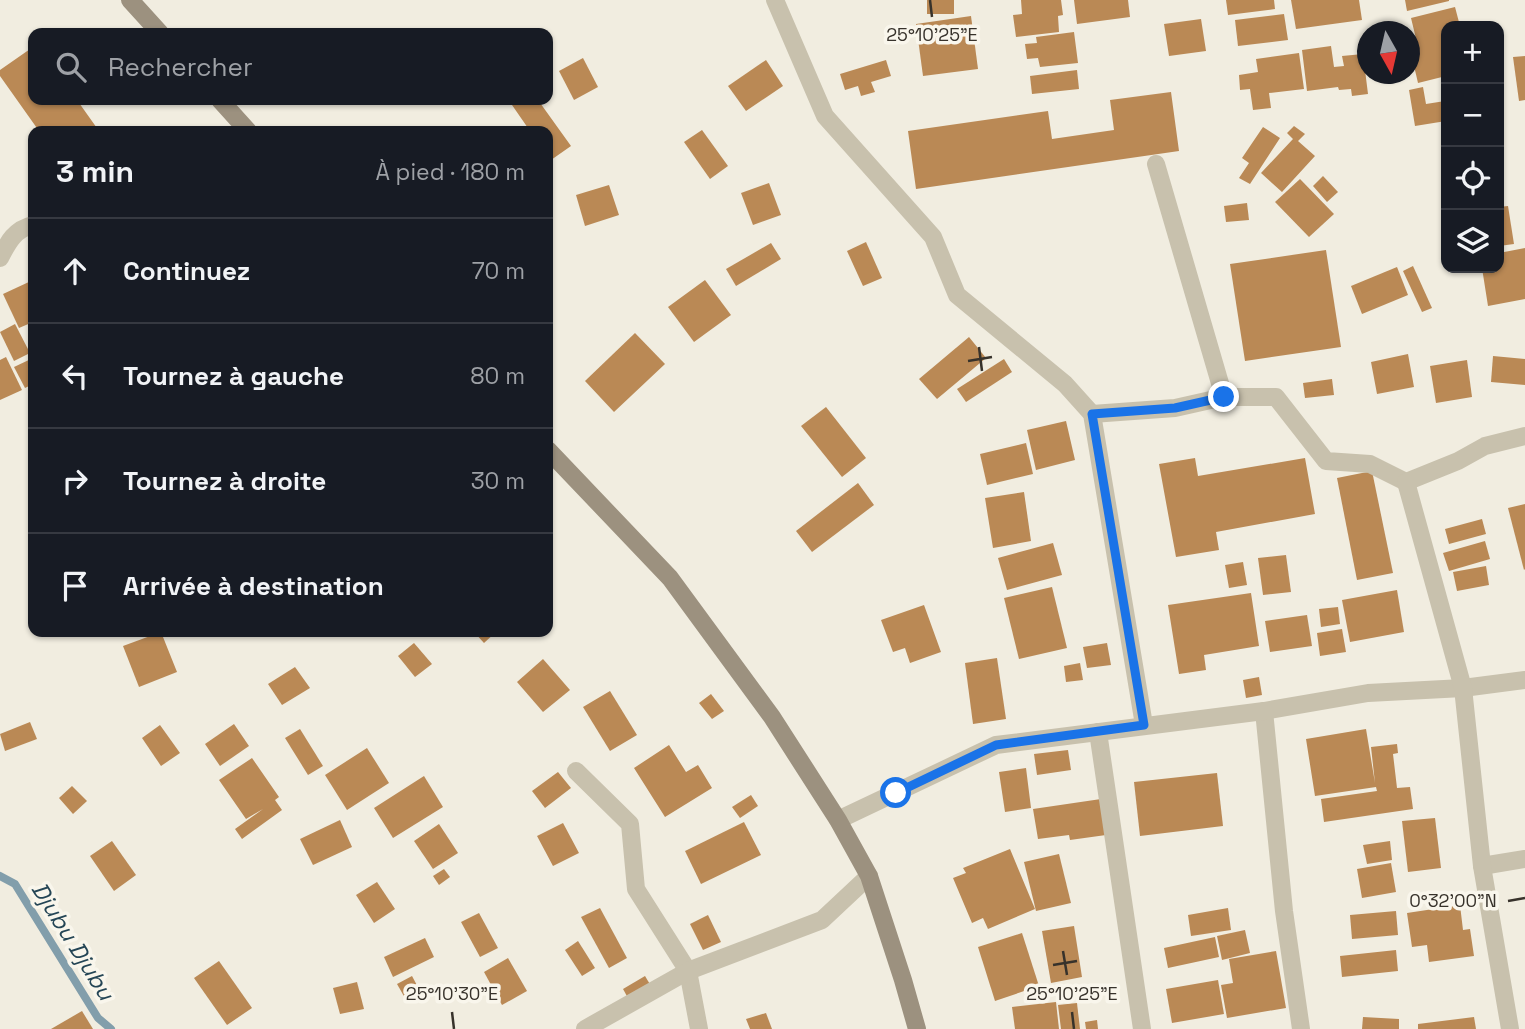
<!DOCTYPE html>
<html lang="fr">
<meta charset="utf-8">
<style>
body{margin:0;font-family:"Space Grotesk",sans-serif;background:#20242c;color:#f1f3f6}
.controls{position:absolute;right:21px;top:21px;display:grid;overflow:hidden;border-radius:14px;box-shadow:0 2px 5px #0004}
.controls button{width:63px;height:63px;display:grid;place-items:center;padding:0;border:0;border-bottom:2px solid #363941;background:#171b24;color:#f1f3f6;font:35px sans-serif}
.compass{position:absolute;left:1357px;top:21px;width:63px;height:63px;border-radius:50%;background:#171b24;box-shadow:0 2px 5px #0004;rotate:172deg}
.stop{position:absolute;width:21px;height:21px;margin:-16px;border:5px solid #1a73e8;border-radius:50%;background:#fff}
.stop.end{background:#1a73e8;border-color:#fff;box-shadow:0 2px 7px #0008}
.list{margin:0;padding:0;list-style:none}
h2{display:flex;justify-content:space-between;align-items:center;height:91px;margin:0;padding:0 28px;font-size:30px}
h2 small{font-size:23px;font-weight:400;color:#9ea1a6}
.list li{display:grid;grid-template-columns:46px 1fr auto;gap:21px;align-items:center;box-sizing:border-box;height:105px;padding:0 28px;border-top:2px solid #363941}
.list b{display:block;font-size:26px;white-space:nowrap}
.list em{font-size:23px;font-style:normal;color:#9ea1a6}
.icon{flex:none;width:38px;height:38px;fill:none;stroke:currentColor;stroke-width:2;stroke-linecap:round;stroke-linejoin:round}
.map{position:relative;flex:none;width:1525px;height:1029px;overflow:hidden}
.search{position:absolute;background:#171b24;box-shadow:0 2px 5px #0004;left:28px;top:28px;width:525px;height:77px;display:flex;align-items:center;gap:18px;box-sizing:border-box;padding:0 24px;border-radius:14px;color:#9ea1a6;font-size:26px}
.panel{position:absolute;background:#171b24;box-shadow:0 2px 5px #0004;left:28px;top:126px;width:525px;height:511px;border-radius:14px}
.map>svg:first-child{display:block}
</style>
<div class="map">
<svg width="1525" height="1029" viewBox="0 0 1525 1029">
<rect width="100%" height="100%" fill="#f1ede0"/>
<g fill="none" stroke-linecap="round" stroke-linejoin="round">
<polyline stroke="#829eab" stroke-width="8" points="0,876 15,884 98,1018 111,1029"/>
</g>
<g fill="#ba8955">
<rect x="927" y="0" width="27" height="14"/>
<polygon points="1021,0 1061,0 1063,15 1058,16 1059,32 1016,37 1013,15 1022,14"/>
<polygon points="1074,0 1128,0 1130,17 1077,24"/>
<polygon points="1226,0 1274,0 1275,9 1228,15"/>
<polygon points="1291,0 1359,0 1362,20 1296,29"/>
<polygon points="1405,0 1449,0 1449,1 1407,11"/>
<polygon points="1455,7 1460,26 1446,26 1446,76 1418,83 1411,53 1419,51 1411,18"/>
<polygon points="1284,14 1288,40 1238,46 1235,20"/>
<polygon points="971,16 978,69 923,76 916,24"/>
<polygon points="1201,19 1206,51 1169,56 1164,24"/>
<polygon points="1074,32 1078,63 1040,67 1038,58 1027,59 1025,44 1037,43 1036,37"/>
<polygon points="1331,46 1334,67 1344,66 1342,56 1363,54 1368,94 1352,96 1351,89 1339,90 1338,87 1307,91 1302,50"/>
<polygon points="33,47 33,100 77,100 99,131 39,131 0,76 0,70"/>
<polygon points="1299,53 1304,89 1269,93 1271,108 1253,110 1250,89 1240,90 1239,75 1258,72 1256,59"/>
<polygon points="1525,56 1525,100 1519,101 1513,57"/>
<polygon points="583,58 598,87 574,100 559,71"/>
<polygon points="766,60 783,86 746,111 728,86"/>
<polygon points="886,60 891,76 871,82 875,92 861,96 858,86 845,90 840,74"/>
<polygon points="1077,70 1079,89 1032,94 1030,76"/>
<polygon points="1423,87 1426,104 1445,101 1446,121 1415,126 1409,90"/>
<polygon points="1171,92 1179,151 916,189 908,131 1048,111 1052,139 1114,130 1110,100"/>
<polygon points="519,100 538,100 571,146 551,160 548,156 548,131 530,131 512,105"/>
<polygon points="1294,126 1305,134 1298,141 1315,156 1282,192 1261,173 1293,139 1287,133"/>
<polygon points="1263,127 1280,138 1250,184 1239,178 1249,163 1242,158"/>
<polygon points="702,130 728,166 710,179 684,142"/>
<polygon points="1323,176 1338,192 1327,202 1313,186"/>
<polygon points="1300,179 1334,214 1309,237 1275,202"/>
<polygon points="769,183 781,215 753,225 741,193"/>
<polygon points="609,185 619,215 585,226 576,195"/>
<polygon points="1247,203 1249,220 1226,222 1224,206"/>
<polygon points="1508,206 1514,244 1499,246 1499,207"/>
<polygon points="866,242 882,278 863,286 847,251"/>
<polygon points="771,243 781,259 736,286 726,269"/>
<polygon points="1525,248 1525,299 1488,306 1482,268 1499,268 1499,253"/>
<polygon points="1326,250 1341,347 1245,361 1230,264"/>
<polygon points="1413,266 1432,308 1422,312 1403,271"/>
<polygon points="1397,267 1408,295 1362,314 1351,286"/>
<polygon points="705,280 731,315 694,342 668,307"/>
<polygon points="31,281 33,287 33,322 19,328 3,294"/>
<polygon points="15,324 30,353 14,361 0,332"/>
<polygon points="635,333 665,364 614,412 585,381"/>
<polygon points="969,337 986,358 937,399 919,379"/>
<polygon points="1408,354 1414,387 1377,394 1371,362"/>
<polygon points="1493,356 1525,359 1525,385 1491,382"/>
<polygon points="6,357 22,390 0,400 0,360"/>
<polygon points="33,358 33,384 25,388 14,367"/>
<polygon points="1004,359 1012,372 966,402 957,389"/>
<polygon points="1467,360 1472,397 1436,403 1430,366"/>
<polygon points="1332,379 1334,395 1305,398 1303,383"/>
<polygon points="826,407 866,458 842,477 801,426"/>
<polygon points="1066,421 1075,460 1036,470 1027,430"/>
<polygon points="1026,443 1033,474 987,485 980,454"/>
<polygon points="1195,458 1198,476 1305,458 1315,514 1216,532 1219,550 1176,557 1159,464"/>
<polygon points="1372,471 1393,573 1357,580 1337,478"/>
<polygon points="858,483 874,505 812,552 796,531"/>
<polygon points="1024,492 1031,541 993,548 985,498"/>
<polygon points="1525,504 1525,569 1524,570 1508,508"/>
<polygon points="1482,519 1486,534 1449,544 1445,529"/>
<polygon points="1485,541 1490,559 1449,571 1443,553"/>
<polygon points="1053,543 1062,575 1007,590 998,558"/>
<polygon points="1286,555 1291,592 1263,595 1258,558"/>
<polygon points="1243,562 1247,585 1229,588 1225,565"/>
<polygon points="1486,566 1489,585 1457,591 1453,572"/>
<polygon points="1052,587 1067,648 1019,659 1004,598"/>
<polygon points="1397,590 1404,632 1350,642 1342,600"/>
<polygon points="1251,593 1259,646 1204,655 1206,670 1179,674 1168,605"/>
<polygon points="924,605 941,652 910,663 905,648 893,652 881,620"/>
<polygon points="1338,607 1340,624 1321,627 1319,609"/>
<polygon points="1307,615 1312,646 1270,652 1265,621"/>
<polygon points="1342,629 1346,652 1320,656 1317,633"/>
<polygon points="161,632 177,672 139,687 123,646"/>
<polygon points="474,632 496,632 484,643"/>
<polygon points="414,643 432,664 415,677 398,656"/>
<polygon points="1107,643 1111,665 1087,668 1083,647"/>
<polygon points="997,658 1006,719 973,724 965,663"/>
<polygon points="543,659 570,690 543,712 517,682"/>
<polygon points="1080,663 1083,680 1066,682 1064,666"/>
<polygon points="295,667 310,688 282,705 268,684"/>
<polygon points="1259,677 1262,695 1246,698 1243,680"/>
<polygon points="610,691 637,735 610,751 583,707"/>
<polygon points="711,694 724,711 712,719 699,703"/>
<polygon points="30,722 37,739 5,751 0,734"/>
<polygon points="234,724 249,746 220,766 205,744"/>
<polygon points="160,725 180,753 161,766 142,738"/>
<polygon points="300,729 323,766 308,775 285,738"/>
<polygon points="1366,729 1375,783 1371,747 1397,744 1398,753 1393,754 1397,788 1410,787 1413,809 1324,822 1321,799 1377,791 1376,787 1315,796 1306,739"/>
<polygon points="669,745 686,772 698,765 712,788 665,817 634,768"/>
<polygon points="367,748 389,783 347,810 325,775"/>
<polygon points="1068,750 1071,770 1037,775 1034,754"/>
<polygon points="252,758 279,797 275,800 282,810 242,839 235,829 263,809 246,819 219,780"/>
<polygon points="1026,768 1031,808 1005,812 999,772"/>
<polygon points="558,772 571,788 545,808 532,791"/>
<polygon points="1217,773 1223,826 1140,836 1134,782"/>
<polygon points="424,776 443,807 393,838 374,808"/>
<polygon points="72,786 87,801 73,814 59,798"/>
<polygon points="751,795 758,806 740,818 732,807"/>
<polygon points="1101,799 1106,835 1070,840 1069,835 1038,839 1033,809"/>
<polygon points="1435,818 1441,868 1408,872 1402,821"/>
<polygon points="340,820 352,847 313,865 300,839"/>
<polygon points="744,822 761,855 701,884 685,851"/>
<polygon points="563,823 579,853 553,866 537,836"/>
<polygon points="439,824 458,853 433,869 414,841"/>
<polygon points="112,841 136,875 114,891 90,856"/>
<polygon points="1390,841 1392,860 1367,864 1363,845"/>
<polygon points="1010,849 1035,909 988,929 983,918 972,923 953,878 966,873 963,868"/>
<polygon points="1059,854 1071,903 1036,911 1024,862"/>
<polygon points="1391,863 1396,892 1362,898 1357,869"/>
<polygon points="444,869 450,877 439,885 433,876"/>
<polygon points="377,882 395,909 374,923 356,895"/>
<polygon points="1460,905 1463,930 1470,929 1474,956 1429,962 1427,945 1412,947 1407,913"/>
<polygon points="600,908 627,958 609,968 581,917"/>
<polygon points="1228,908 1231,930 1191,936 1188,915"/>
<polygon points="1396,911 1398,935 1352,939 1350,915"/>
<polygon points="479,913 498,948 480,957 461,922"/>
<polygon points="708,915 721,942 703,950 690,924"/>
<polygon points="1074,926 1082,977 1051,983 1042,931"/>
<polygon points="1245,930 1250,953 1222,960 1217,936"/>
<polygon points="1022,933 1039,986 995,1001 978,947"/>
<polygon points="1215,937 1219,957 1168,968 1164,948"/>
<polygon points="425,938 434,957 393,977 384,957"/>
<polygon points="578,941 595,968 582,976 565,950"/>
<polygon points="1396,950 1398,971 1342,977 1340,956"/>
<polygon points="1276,951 1286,1008 1227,1018 1221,985 1233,983 1229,959"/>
<polygon points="508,958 527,991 502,1005 484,972"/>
<polygon points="219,961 252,1008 227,1025 194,978"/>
<polygon points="412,976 420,991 405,998 397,984"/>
<polygon points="645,976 651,986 628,998 623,989"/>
<polygon points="1218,980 1224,1014 1172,1023 1166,989"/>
<polygon points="357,982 364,1009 340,1014 333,988"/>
<polygon points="1056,1002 1059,1029 1015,1029 1012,1007"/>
<polygon points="1077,1003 1080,1029 1061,1029 1058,1005"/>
<polygon points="82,1011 93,1029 51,1029"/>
<polygon points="766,1013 772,1029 750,1029 746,1019"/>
<polygon points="1363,1017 1399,1019 1399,1029 1362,1029"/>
<polygon points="1474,1017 1476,1029 1418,1029 1418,1024"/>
<polygon points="1097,1020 1098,1029 1086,1029 1085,1022"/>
</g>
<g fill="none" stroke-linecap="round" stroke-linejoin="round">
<g stroke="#c8c1ad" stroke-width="18">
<polyline points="775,0 825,116 933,237 957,295 1065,384 1092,414 1144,725"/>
<polyline points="1156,164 1224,397"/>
<path d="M0,258C8,242 15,229 33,225"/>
<polyline points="1092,414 1175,408 1224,397 1276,397 1326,461 1370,464 1406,482"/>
<polyline points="1264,711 1284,911 1301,1029"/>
<polyline points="1098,732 1142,1029"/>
<polyline points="576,771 630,824 636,889 688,971 699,1029"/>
<polyline points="838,820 996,745 1264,711 1368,693 1463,688 1525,680"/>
<polyline points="1482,866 1525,859"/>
<polyline points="585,1029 688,971 822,920 869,876"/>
<polyline points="1510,1029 1482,866 1463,688 1406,482 1458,461 1485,446 1525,436"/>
</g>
<g stroke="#9c917f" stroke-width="18">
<polyline points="130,0 160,33"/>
<polyline points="220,100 248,131"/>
<polyline points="548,450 670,578 772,717 838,820 869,876 903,980 917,1029"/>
</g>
</g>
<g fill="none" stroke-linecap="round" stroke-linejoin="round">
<polyline stroke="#1a73e8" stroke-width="9" points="896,793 996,745 1144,725 1092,414 1175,408 1224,397"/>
</g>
<path fill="none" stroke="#37322b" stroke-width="2.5" d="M930,0L932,17M979,347L982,371M968,361L992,357M1508,901L1525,898M1063,951L1067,975M1053,965L1077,961M452,1012L454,1029M1072,1012L1074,1029"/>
<g text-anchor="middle" stroke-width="7" stroke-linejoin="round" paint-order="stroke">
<g font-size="23" font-style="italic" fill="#244555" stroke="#f9f6ec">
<text transform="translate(73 941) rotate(58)" y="8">Djubu Djubu</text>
</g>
</g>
<g font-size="18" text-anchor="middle" fill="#37322b" stroke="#f9f6ec" stroke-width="7" stroke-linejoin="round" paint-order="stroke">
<text x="932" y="41">25°10'25"E</text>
<text x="1453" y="907">0°32'00"N</text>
<text x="452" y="1000">25°10'30"E</text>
<text x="1072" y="1000">25°10'25"E</text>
</g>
</svg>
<div class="controls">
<button>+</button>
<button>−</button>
<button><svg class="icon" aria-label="locate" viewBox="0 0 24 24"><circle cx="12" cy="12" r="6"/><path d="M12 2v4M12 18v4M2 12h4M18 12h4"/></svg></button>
<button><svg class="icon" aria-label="layers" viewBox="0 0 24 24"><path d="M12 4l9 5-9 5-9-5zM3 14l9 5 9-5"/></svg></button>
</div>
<svg class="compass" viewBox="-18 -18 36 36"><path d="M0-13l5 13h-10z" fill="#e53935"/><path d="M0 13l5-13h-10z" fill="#9ea1a6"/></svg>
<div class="stop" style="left:896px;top:793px"></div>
<div class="stop end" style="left:1224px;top:397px"></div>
<div class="search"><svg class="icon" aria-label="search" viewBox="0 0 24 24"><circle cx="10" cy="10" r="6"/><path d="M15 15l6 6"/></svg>Rechercher</div>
<section class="panel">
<h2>3 min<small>À pied · 180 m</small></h2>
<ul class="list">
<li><svg class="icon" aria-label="ahead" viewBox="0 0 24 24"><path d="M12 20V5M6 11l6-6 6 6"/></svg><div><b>Continuez</b></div><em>70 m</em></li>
<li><svg class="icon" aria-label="left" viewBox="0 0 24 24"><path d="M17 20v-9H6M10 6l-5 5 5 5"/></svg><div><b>Tournez à gauche</b></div><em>80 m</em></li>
<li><svg class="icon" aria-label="right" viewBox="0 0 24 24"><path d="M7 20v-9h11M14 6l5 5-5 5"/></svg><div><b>Tournez à droite</b></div><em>30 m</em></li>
<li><svg class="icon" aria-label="arrive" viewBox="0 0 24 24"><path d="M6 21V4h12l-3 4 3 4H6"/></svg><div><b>Arrivée à destination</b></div></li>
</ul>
</section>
</div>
